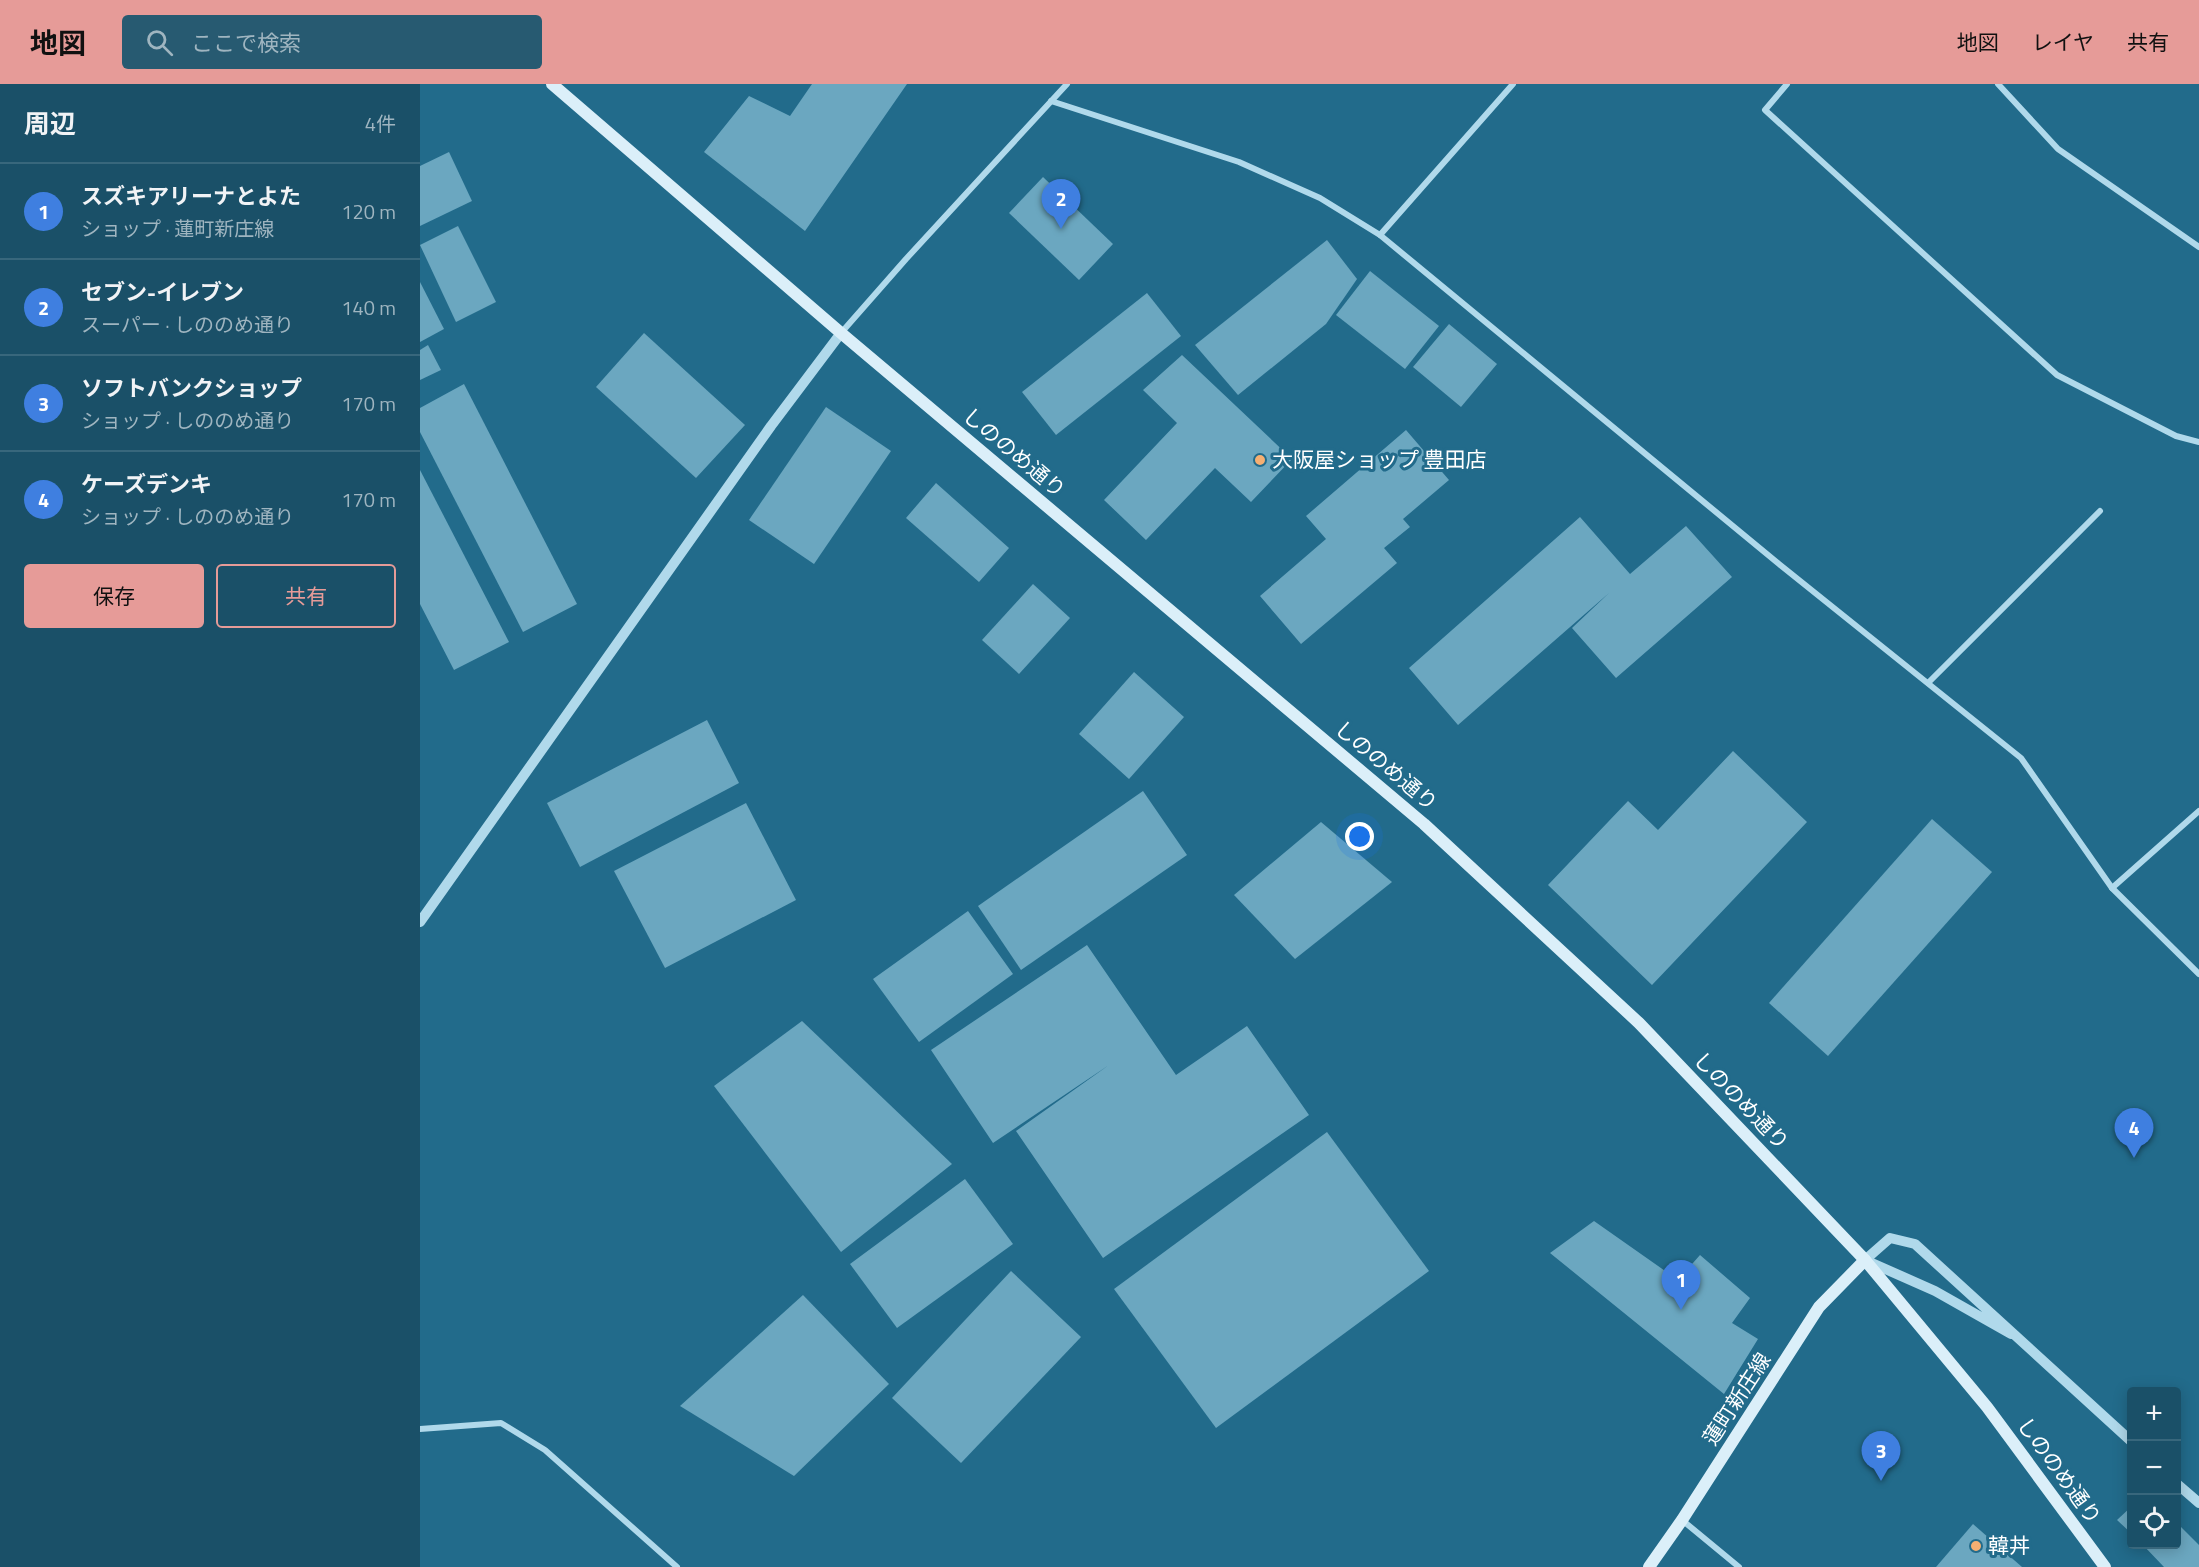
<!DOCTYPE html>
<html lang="ja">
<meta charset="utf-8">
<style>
body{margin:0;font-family:"Titillium Web","Noto Sans JP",sans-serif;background:#275a71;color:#f1f3f6}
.controls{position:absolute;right:18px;bottom:18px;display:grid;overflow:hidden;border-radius:6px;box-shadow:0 3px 15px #0003}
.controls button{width:54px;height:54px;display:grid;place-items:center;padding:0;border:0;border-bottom:2px solid #38677c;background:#1a5068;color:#f1f3f6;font:30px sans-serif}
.you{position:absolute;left:940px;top:753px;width:21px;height:21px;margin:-15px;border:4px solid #fff;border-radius:50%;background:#1a73e8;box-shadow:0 0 0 9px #1a73e833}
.badge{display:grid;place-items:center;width:39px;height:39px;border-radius:50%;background:#e69b98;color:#fff;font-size:20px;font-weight:700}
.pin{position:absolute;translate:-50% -50px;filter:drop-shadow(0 2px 3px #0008)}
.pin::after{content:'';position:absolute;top:32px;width:21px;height:18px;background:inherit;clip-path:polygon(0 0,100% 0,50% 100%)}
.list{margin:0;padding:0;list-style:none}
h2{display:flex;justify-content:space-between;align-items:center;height:78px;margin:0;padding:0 24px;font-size:26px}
h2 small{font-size:20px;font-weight:400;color:#9fb5c0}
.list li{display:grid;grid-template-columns:39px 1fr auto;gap:18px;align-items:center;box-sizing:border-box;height:96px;padding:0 24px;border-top:2px solid #38677c}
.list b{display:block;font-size:22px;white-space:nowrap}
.list p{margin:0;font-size:20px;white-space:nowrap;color:#9fb5c0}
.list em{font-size:20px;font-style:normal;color:#9fb5c0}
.actions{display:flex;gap:12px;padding:18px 24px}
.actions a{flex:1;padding:14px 0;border:2px solid #e69b98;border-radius:6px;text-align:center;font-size:21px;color:#e69b98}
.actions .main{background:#e69b98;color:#111}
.icon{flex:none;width:33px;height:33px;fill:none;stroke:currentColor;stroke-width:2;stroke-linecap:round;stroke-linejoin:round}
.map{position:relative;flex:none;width:1779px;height:1483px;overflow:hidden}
header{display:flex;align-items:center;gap:36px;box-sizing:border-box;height:84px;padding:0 30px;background:#e69b98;color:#111}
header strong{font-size:28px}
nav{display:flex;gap:33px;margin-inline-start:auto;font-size:21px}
.search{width:420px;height:54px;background:#275a71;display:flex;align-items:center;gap:15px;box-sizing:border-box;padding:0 21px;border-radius:6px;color:#9fb5c0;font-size:22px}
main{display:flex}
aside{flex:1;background:#1a5068}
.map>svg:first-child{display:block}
</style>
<header>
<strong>地図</strong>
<div class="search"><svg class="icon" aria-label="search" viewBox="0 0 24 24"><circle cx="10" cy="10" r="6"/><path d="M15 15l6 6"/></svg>ここで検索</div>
<nav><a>地図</a><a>レイヤ</a><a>共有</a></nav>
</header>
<main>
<aside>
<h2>周辺<small>4件</small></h2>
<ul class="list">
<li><span class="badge" style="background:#3f7fe0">1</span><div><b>スズキアリーナとよた</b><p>ショップ · 蓮町新庄線</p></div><em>120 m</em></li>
<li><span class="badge" style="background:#3f7fe0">2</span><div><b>セブン-イレブン</b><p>スーパー · しののめ通り</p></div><em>140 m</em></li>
<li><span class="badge" style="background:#3f7fe0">3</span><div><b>ソフトバンクショップ</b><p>ショップ · しののめ通り</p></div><em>170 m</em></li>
<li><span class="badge" style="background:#3f7fe0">4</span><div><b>ケーズデンキ</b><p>ショップ · しののめ通り</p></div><em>170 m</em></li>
</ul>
<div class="actions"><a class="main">保存</a><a>共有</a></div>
</aside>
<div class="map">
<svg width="1779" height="1483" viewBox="0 0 1779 1483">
<rect width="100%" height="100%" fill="#226b8b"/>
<g fill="#6ba7c0">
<polygon points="392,0 487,0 385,147 284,68 329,12 370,32"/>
<polygon points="29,68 52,117 0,142 0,82"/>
<polygon points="623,93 693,160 659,196 589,129"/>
<polygon points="38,142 76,218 36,238 0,161"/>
<polygon points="907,156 937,195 906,240 818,311 775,261"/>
<polygon points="950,187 1019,242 985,285 916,231"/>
<polygon points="0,198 24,245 0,258"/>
<polygon points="727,209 761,252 636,351 602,308"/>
<polygon points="1029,240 1077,280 1041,323 993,283"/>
<polygon points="224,249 325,341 276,394 176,303"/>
<polygon points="8,261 21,286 0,296 0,266"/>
<polygon points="762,271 872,375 831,418 795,384 726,456 684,416 757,339 723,306"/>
<polygon points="44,300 157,520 103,548 0,348 0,324"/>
<polygon points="406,323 471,367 394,480 329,436"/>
<polygon points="986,346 1029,396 983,435 990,443 964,464 977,479 881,560 840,512 906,455 886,432"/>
<polygon points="0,386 89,558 34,586 0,520"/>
<polygon points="516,399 589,464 559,498 486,434"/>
<polygon points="1160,433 1210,490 1266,442 1312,493 1196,594 1152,544 1189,509 1038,641 989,584"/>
<polygon points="613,500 650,534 599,590 562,556"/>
<polygon points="714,588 764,633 709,695 659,650"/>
<polygon points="287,636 319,699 160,783 127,719"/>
<polygon points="1313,667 1387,738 1232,901 1128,801 1208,717 1238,746"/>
<polygon points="723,707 767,771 601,886 558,822"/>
<polygon points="326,719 376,816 245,884 194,787"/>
<polygon points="1512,735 1572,788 1408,972 1349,919"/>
<polygon points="901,738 972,798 875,875 814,811"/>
<polygon points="548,827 593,890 499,958 453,895"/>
<polygon points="667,861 756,991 827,942 889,1031 683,1174 596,1047 689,981 573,1059 511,966"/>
<polygon points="382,937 532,1080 421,1168 294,1002"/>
<polygon points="907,1048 1009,1187 796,1344 694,1205"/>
<polygon points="545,1095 593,1160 477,1244 430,1180"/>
<polygon points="1174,1137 1258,1196 1280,1171 1330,1214 1312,1239 1338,1255 1304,1310 1130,1169"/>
<polygon points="591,1187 661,1253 541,1379 472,1314"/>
<polygon points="383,1211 469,1300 374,1392 260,1322"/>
<polygon points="1712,1422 1712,1450 1697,1436"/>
<polygon points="1756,1438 1779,1461 1779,1483 1744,1483 1722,1460 1756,1460"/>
<polygon points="1553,1440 1602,1483 1516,1483"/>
</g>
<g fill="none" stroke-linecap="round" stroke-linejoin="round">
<g stroke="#b0d9eb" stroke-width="6">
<polyline points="1367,0 1345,26 1637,291 1756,352 1779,358"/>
<polyline points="1578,0 1638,65 1779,163"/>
<polyline points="631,17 819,78 900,114 960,151 1359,480 1601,674 1692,804 1779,890"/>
<polyline points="960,151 1093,0"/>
<polyline points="421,249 486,175 647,0"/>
<polyline points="1508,599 1680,427"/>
<polyline points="1692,804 1779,727"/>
<polyline points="0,1345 81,1339 125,1366 257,1483"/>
<polyline points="1262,1436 1319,1483"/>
</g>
<g stroke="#b0d9eb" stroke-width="10">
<polyline points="0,838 351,342 421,249"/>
<polyline points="1591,1250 1515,1207 1445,1176 1470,1154 1495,1160 1712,1358"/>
<polyline points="1756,1399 1779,1419"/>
</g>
<g stroke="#dbeff9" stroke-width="12">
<polyline points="132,0 421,249 1004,740 1219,939 1445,1176 1567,1323 1685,1483"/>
<polyline points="1229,1483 1262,1436 1399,1223 1445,1176"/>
</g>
</g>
<g fill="#f6af72" stroke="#226b8b" stroke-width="2">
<circle cx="840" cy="376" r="6"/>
<circle cx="1556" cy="1462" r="6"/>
</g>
<g text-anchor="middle" stroke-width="6" stroke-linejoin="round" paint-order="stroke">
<g font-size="21" fill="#fff" stroke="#226b8b">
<text transform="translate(594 369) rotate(40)" y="7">しののめ通り</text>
<text transform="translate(966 682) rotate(40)" y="7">しののめ通り</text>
<text transform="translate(1321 1017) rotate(46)" y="7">しののめ通り</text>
<text transform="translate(1317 1315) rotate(-57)" y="7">蓮町新庄線</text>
<text transform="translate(1639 1387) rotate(54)" y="7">しののめ通り</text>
</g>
<g font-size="21" fill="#fff" stroke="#226b8b" text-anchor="start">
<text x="852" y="383">大阪屋ショップ 豊田店</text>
<text x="1568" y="1469">韓丼</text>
</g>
</g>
</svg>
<div class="controls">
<button>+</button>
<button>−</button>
<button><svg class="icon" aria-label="locate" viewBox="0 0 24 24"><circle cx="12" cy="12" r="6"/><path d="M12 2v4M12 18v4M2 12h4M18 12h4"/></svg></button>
</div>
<div class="you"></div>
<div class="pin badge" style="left:1261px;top:1226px;background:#3f7fe0">1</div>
<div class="pin badge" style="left:641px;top:145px;background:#3f7fe0">2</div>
<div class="pin badge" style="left:1461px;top:1397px;background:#3f7fe0">3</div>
<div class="pin badge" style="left:1714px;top:1074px;background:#3f7fe0">4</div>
</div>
</main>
